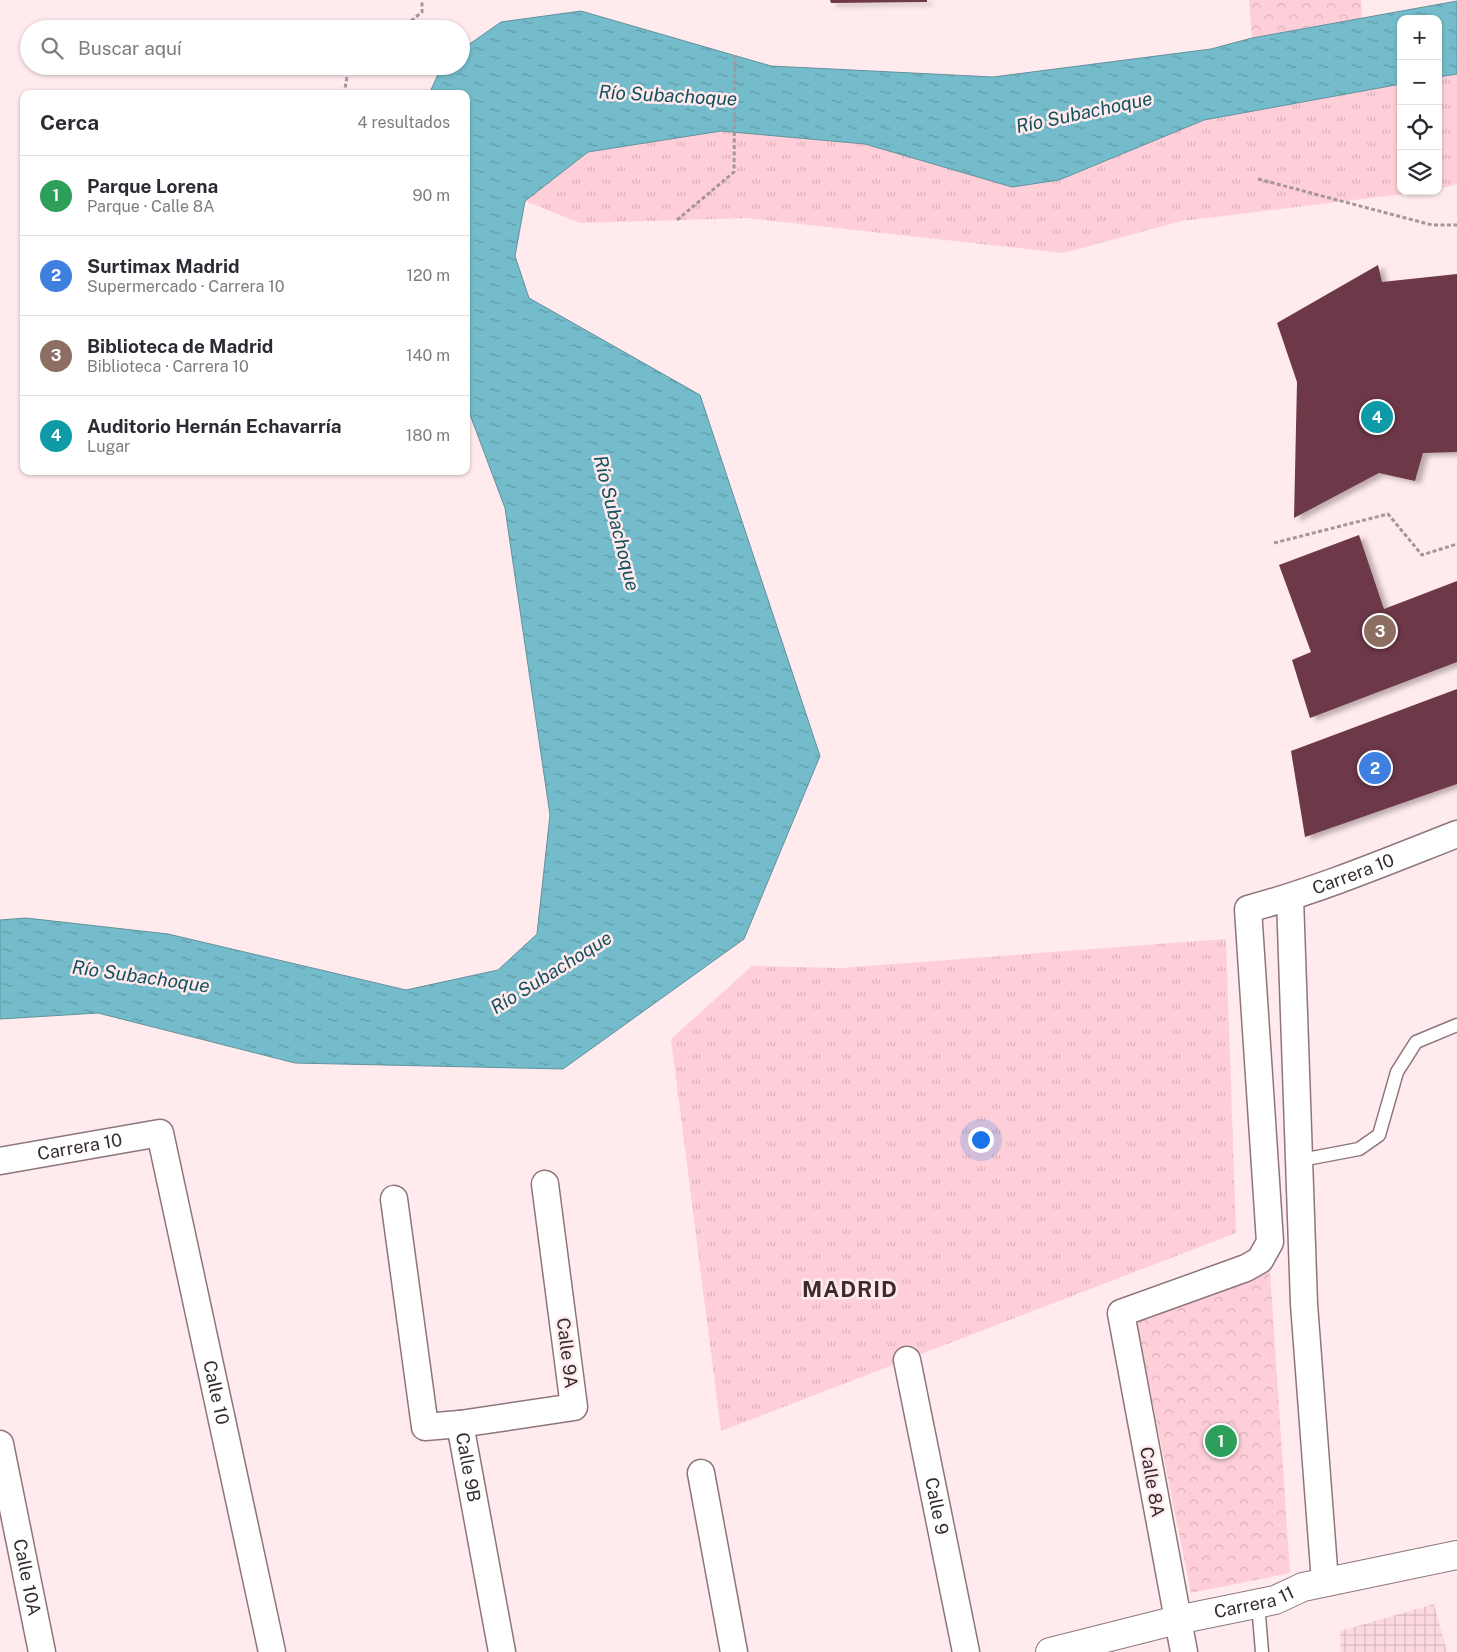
<!DOCTYPE html>
<html lang="es">
<meta charset="utf-8">
<style>
body{margin:0;font-family:"Public Sans",sans-serif;background:#f2f2f3;color:#2b2b33}
.controls{position:absolute;right:15px;top:15px;display:grid;overflow:hidden;border-radius:10px;box-shadow:0 1px 4px #0004}
.controls button{width:45px;height:45px;display:grid;place-items:center;padding:0;border:0;border-bottom:1px solid #e1e1e2;background:#fff;color:#2b2b33;font:25px sans-serif}
.you{position:absolute;left:980px;top:1139px;width:18px;height:18px;margin:-12px;border:4px solid #fff;border-radius:50%;background:#1a73e8;box-shadow:0 0 0 8px #1a73e833}
.badge{display:grid;place-items:center;width:32px;height:32px;border-radius:50%;background:#111827;color:#fff;font-size:16px;font-weight:700}
.pin{position:absolute;translate:-50% -50%;border:2px solid #fff;box-shadow:0 1px 5px #0006}
.list{margin:0;padding:0;list-style:none}
h2{display:flex;justify-content:space-between;align-items:center;height:65px;margin:0;padding:0 20px;font-size:21px}
h2 small{font-size:16px;font-weight:400;color:#7c7c81}
.list li{display:grid;grid-template-columns:32px 1fr auto;gap:15px;align-items:center;box-sizing:border-box;height:80px;padding:0 20px;border-top:1px solid #e1e1e2}
.list b{display:block;font-size:19px;white-space:nowrap}
.list p{margin:0;font-size:16px;white-space:nowrap;color:#7c7c81}
.list em{font-size:16px;font-style:normal;color:#7c7c81}
.icon{flex:none;width:28px;height:28px;fill:none;stroke:currentColor;stroke-width:2;stroke-linecap:round;stroke-linejoin:round}
.map{position:relative;flex:none;width:1457px;height:1652px;overflow:hidden}
.search{position:absolute;background:#fff;box-shadow:0 1px 4px #0004;left:20px;top:20px;width:450px;height:55px;display:flex;align-items:center;gap:12px;box-sizing:border-box;padding:0 18px;border-radius:28px;color:#7c7c81;font-size:19px}
.panel{position:absolute;background:#fff;box-shadow:0 1px 4px #0004;left:20px;top:90px;width:450px;height:385px;border-radius:10px}
.map>svg:first-child{display:block}
</style>
<div class="map">
<svg width="1457" height="1652" viewBox="0 0 1457 1652">
<defs>
<pattern id="industrial-grid" width="8" height="8" patternUnits="userSpaceOnUse" patternTransform="scale(1.25)"><rect width="8" height="8" fill="#fcd9e0"/><path d="M0 4h8M4 0v8" fill="none" stroke="#d9bac0"/></pattern>
<pattern id="grass-tufts" width="24" height="20" patternUnits="userSpaceOnUse" patternTransform="scale(1.25)"><rect width="24" height="20" fill="#fecfd9"/><path d="M3 7l-1-3M5 7V3M7 7l1-3M15 17l-1-3M17 17v-4M19 17l1-3" fill="none" stroke="#dab2bb"/></pattern>
<pattern id="park-crowns" width="20" height="18" patternUnits="userSpaceOnUse" patternTransform="scale(1.25)"><rect width="20" height="18" fill="#fecfd9"/><path d="M2 6a3 3 0 1 1 6 0M12 15a3 3 0 1 1 6 0" fill="none" stroke="#dab2bb"/></pattern>
<pattern id="water-ripples" width="26" height="14" patternUnits="userSpaceOnUse" patternTransform="scale(1.25)"><rect width="26" height="14" fill="#74bccb"/><path d="M2 4q2-2 4 0t4 0M15 11q2-2 4 0t4 0" fill="none" stroke="#6099a5"/></pattern>
<filter id="shadow"><feDropShadow dx="5.5" dy="3" stdDeviation="2.5" flood-color="#0004"/></filter>
</defs>
<rect width="100%" height="100%" fill="#ffeaee"/>
<polygon fill="url(#industrial-grid)" points="1434,1604 1447,1652 1341,1652 1340,1631"/>
<g fill="url(#grass-tufts)">
<polygon points="1457,74 1457,184 1438,189 1438,77"/>
<polygon points="1401,84 1401,191 1428,191 1182,221 1063,253 747,218 580,223 525,201 588,152 721,131 865,144 1012,187 1059,180 1204,120"/>
<polygon points="1226,939 1236,1233 721,1431 671,1039 752,966 841,968"/>
</g>
<g fill="url(#park-crowns)">
<polygon points="1249,0 1361,0 1362,18 1252,38"/>
<polygon points="1270,1272 1290,1573 1191,1593 1134,1310"/>
</g>
<polygon fill="url(#water-ripples)" stroke="#61919c" points="1457,1 1457,74 1438,77 1438,19 1401,19 1401,84 1204,120 1059,180 1012,187 865,144 721,131 588,152 525,201 515,256 529,298 700,395 820,756 744,939 563,1069 295,1063 98,1013 0,1019 0,920 26,918 168,934 406,990 498,970 537,934 550,815 505,508 466,404 466,94 429,94 442,66 461,66 461,50 501,22 581,11 771,66 993,77 1211,49 1252,38"/>
<g fill="#6d3947" filter="url(#shadow)">
<polygon points="830,0 927,0 927,2 831,3"/>
<polygon points="1378,265 1382,282 1457,274 1457,452 1423,453 1415,481 1379,473 1294,518 1297,382 1277,323"/>
<polygon points="1359,535 1384,609 1457,581 1457,662 1310,718 1292,660 1311,652 1279,565"/>
<polygon points="1457,689 1457,784 1305,837 1291,751"/>
</g>
<g fill="none" stroke-linecap="round" stroke-linejoin="round">
<defs>
<g id="service">
<polyline points="1301,1160 1359,1149 1379,1135 1397,1072 1416,1042 1457,1025"/>
<polyline points="1258,1603 1262,1652"/>
</g>
<g id="minor">
<polyline points="1290,898 1304,1304 1325,1582"/>
<path id="s1" d="M0,1161L160,1133L272,1652"/>
<polyline points="394,1199 425,1427 460,1424 574,1407 545,1184"/>
<path id="s2" d="M907,1360L966,1652"/>
<path id="s3" d="M460,1424L502,1652"/>
<path id="s4" d="M0,1444L42,1652"/>
<polyline points="701,1473 734,1652"/>
<path id="s5" d="M1184,1652L1121,1313L1246,1268L1260,1260L1270,1242L1248,909C1319,890 1388,861 1457,834"/>
</g>
<g id="tertiary">
<path id="s6" d="M1050,1652L1177,1620L1275,1600L1303,1587L1457,1555"/>
</g>
</defs>
<use href="#service" stroke="#8d767b" stroke-width="15"/>
<use href="#minor" stroke="#8d767b" stroke-width="29"/>
<use href="#tertiary" stroke="#8d767b" stroke-width="30"/>
<g stroke="#a69699" stroke-width="3" stroke-dasharray="4 2.5" stroke-linecap="butt">
<polyline points="401,29 422,12 422,0"/>
<polyline points="344,94 348,71 353,66"/>
<polyline points="1258,179 1432,225 1457,225"/>
<polyline points="677,220 734,172 735,55"/>
<polyline points="1274,543 1388,514 1422,555 1457,544"/>
</g>
<use href="#service" stroke="#fff" stroke-width="12"/>
<use href="#minor" stroke="#fff" stroke-width="26"/>
<use href="#tertiary" stroke="#fff" stroke-width="28"/>
</g>
<g text-anchor="middle" stroke-width="5" stroke-linejoin="round" paint-order="stroke">
<g font-size="18" fill="#352c2e" stroke="#ffeaee">
<text dy="6" stroke="none"><textPath href="#s5" startOffset="959">Carrera 10</textPath></text>
<text dy="6" stroke="none"><textPath href="#s1" startOffset="81">Carrera 10</textPath></text>
<text transform="translate(567 1353) rotate(83)" y="6">Calle 9A</text>
<text dy="6" stroke="none"><textPath href="#s1" startOffset="428">Calle 10</textPath></text>
<text dy="6" stroke="none"><textPath href="#s3" startOffset="44">Calle 9B</textPath></text>
<text transform="translate(1152 1482) rotate(80)" y="6">Calle 8A</text>
<text dy="6" stroke="none"><textPath href="#s2" startOffset="149">Calle 9</textPath></text>
<text dy="6" stroke="none"><textPath href="#s4" startOffset="136">Calle 10A</textPath></text>
<text dy="6" stroke="none"><textPath href="#s6" startOffset="210">Carrera 11</textPath></text>
</g>
<g font-size="19" font-style="italic" fill="#14535e" stroke="#ffeaee">
<text transform="translate(668 95) rotate(3)" y="7">Río Subachoque</text>
<text transform="translate(1084 112) rotate(-12)" y="7">Río Subachoque</text>
<text transform="translate(617 523) rotate(76)" y="7">Río Subachoque</text>
<text transform="translate(551 972) rotate(-32)" y="7">Río Subachoque</text>
<text transform="translate(141 976) rotate(8)" y="7">Río Subachoque</text>
</g>
<g font-size="22" font-weight="bold" letter-spacing="1" fill="#3e2b2f" stroke="#ffeaee">
<text x="850" y="1297">MADRID</text>
</g>
</g>
</svg>
<div class="controls">
<button>+</button>
<button>−</button>
<button><svg class="icon" aria-label="locate" viewBox="0 0 24 24"><circle cx="12" cy="12" r="6"/><path d="M12 2v4M12 18v4M2 12h4M18 12h4"/></svg></button>
<button><svg class="icon" aria-label="layers" viewBox="0 0 24 24"><path d="M12 4l9 5-9 5-9-5zM3 14l9 5 9-5"/></svg></button>
</div>
<div class="you"></div>
<div class="pin badge" style="left:1221px;top:1441px;background:#2e9e5b">1</div>
<div class="pin badge" style="left:1375px;top:768px;background:#3f7fe0">2</div>
<div class="pin badge" style="left:1380px;top:631px;background:#8d6e63">3</div>
<div class="pin badge" style="left:1377px;top:417px;background:#0f9aa8">4</div>
<div class="search"><svg class="icon" aria-label="search" viewBox="0 0 24 24"><circle cx="10" cy="10" r="6"/><path d="M15 15l6 6"/></svg>Buscar aquí</div>
<section class="panel">
<h2>Cerca<small>4 resultados</small></h2>
<ul class="list">
<li><span class="badge" style="background:#2e9e5b">1</span><div><b>Parque Lorena</b><p>Parque · Calle 8A</p></div><em>90 m</em></li>
<li><span class="badge" style="background:#3f7fe0">2</span><div><b>Surtimax Madrid</b><p>Supermercado · Carrera 10</p></div><em>120 m</em></li>
<li><span class="badge" style="background:#8d6e63">3</span><div><b>Biblioteca de Madrid</b><p>Biblioteca · Carrera 10</p></div><em>140 m</em></li>
<li><span class="badge" style="background:#0f9aa8">4</span><div><b>Auditorio Hernán Echavarría</b><p>Lugar</p></div><em>180 m</em></li>
</ul>
</section>
</div>
